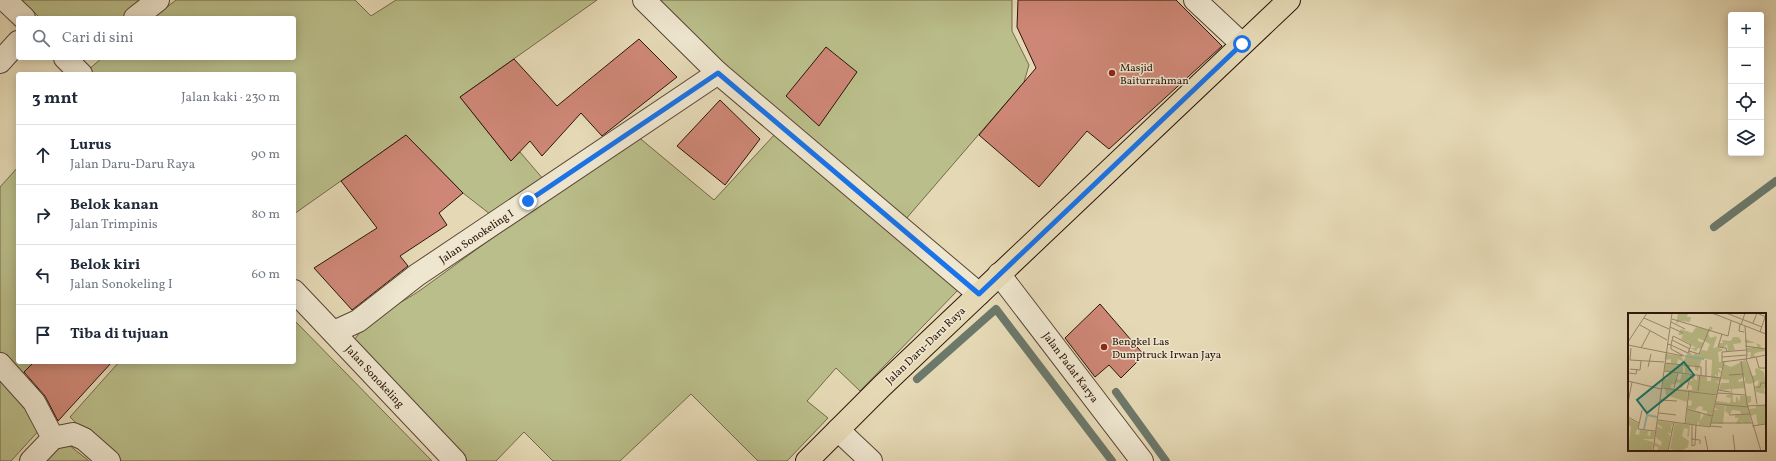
<!DOCTYPE html>
<html lang="id">
<meta charset="utf-8">
<style>
body{margin:0;font-family:Vollkorn,serif;background:#f6f6f7;color:#1f2937}
.controls{position:absolute;right:12px;top:12px;display:grid;overflow:hidden;border-radius:4px;box-shadow:0 2px 10px #0003}
.controls button{width:36px;height:36px;display:grid;place-items:center;padding:0;border:0;border-bottom:1px solid #e0e1e3;background:#fff;color:#1f2937;font:20px sans-serif}
.stop{position:absolute;width:12px;height:12px;margin:-9px;border:3px solid #1a73e8;border-radius:50%;background:#fff}
.stop.end{background:#1a73e8;border-color:#fff;box-shadow:0 1px 4px #0008}
.list{margin:0;padding:0;list-style:none}
h2{display:flex;justify-content:space-between;align-items:center;height:52px;margin:0;padding:0 16px;font-size:17px}
h2 small{font-size:13px;font-weight:400;color:#747a83}
.list li{display:grid;grid-template-columns:26px 1fr auto;gap:12px;align-items:center;box-sizing:border-box;height:60px;padding:0 16px;border-top:1px solid #e0e1e3}
.list b{display:block;font-size:15px;white-space:nowrap}
.list p{margin:0;font-size:13px;white-space:nowrap;color:#747a83}
.list em{font-size:13px;font-style:normal;color:#747a83}
.icon{flex:none;width:22px;height:22px;fill:none;stroke:currentColor;stroke-width:2;stroke-linecap:round;stroke-linejoin:round}
.map{position:relative;flex:none;width:1776px;height:461px;overflow:hidden}
.search{position:absolute;background:#fff;box-shadow:0 2px 10px #0003;left:16px;top:16px;width:280px;height:44px;display:flex;align-items:center;gap:10px;box-sizing:border-box;padding:0 14px;border-radius:4px;color:#747a83;font-size:15px}
.panel{position:absolute;background:#fff;box-shadow:0 2px 10px #0003;left:16px;top:72px;width:280px;height:292px;border-radius:4px}
.map>svg:first-child{display:block}
</style>
<div class="map">
<svg width="1776" height="461" viewBox="0 0 1776 461">
<rect width="100%" height="100%" fill="#e5d9b5"/>
<filter id="stains"><feTurbulence type="fractalNoise" baseFrequency=".005" numOctaves="4"/><feColorMatrix values="0 0 0 0 .2 0 0 0 0 .09 0 0 0 0 .02 0 0 0 .5 -.17"/></filter>
<radialGradient id="worn" r=".72"><stop offset=".6" stop-color="#630" stop-opacity="0"/><stop offset="1" stop-color="#630" stop-opacity=".3"/></radialGradient>
<g fill="#babe8a" stroke="#73694a">
<polygon points="22,0 144,0 122,18 40,18"/>
<polygon points="176,0 355,0 371,16 396,0 597,0 460,97 511,161 520,152 544,180 495,218 463,193 406,135 294,214 294,74 92,74 88,70 102,58 294,58 294,18 153,18"/>
<polygon points="656,0 1012,0 1012,31 1029,65 1024,82 905,220 725,70"/>
<path d="M776,133L958,290L860,391L836,368L807,401L828,418L787,461H758L691,394L620,461H553L524,432L496,461H466L353,343C365,317 400,305 422,289C493,237 565,186 636,135L714,200Z"/>
<polygon points="18,167 18,362 34,362 21,376 0,354 0,187"/>
<polygon points="294,320 432,461 115,461 70,417 119,362 294,362"/>
<polygon points="0,375 43,426 11,461 0,461"/>
<polygon points="64,441 89,461 38,461"/>
</g>
<g fill="none" stroke-linecap="round" stroke-linejoin="round">
<g stroke="#6c786a" stroke-width="8">
<polyline points="1714,227 1776,181"/>
<polyline points="917,379 996,309 1112,461"/>
<polyline points="1116,392 1166,461"/>
</g>
</g>
<g fill="#ce8776" stroke="#2c140b">
<polygon points="1018,0 1176,0 1222,46 1109,149 1087,131 1039,187 979,135 1036,68 1017,27"/>
<polygon points="639,39 677,77 602,136 581,113 542,156 530,141 511,161 460,97 514,59 557,106"/>
<polygon points="826,47 857,72 819,126 786,96"/>
<polygon points="720,100 760,139 725,185 677,146"/>
<polygon points="406,135 463,193 439,213 447,225 400,256 408,266 352,310 314,268 377,228 341,181"/>
<polygon points="1100,304 1144,355 1121,378 1109,365 1095,377 1065,338"/>
<polygon points="34,362 112,362 58,421 45,396 24,372"/>
</g>
<g fill="none" stroke-linecap="round" stroke-linejoin="round">
<defs>
<g id="minor">
<polyline points="5,0 24,18"/>
<polyline points="644,0 718,73 979,294"/>
<polyline points="1195,0 1242,44"/>
<polyline points="135,18 158,0"/>
<polyline points="65,58 81,74"/>
<polyline points="0,62 18,42"/>
<polyline points="999,274 1142,461"/>
<polyline points="294,291 455,461"/>
<polyline points="334,332 358,321 417,275 718,73"/>
<polyline points="0,364 34,402 53,438"/>
<polyline points="838,430 871,461"/>
<polyline points="53,438 73,434 84,439 109,461"/>
<polyline points="31,461 53,438"/>
</g>
<polyline id="major" points="807,461 882,386 1289,0"/>
</defs>
<use href="#minor" stroke="#5a4536" stroke-width="24"/>
<use href="#major" stroke="#2c140b" stroke-width="24"/>
<use href="#minor" stroke="#eee6cf" stroke-width="22"/>
<use href="#major" stroke="#e5d9b5" stroke-width="22"/>
</g>
<g fill="none" stroke-linecap="round" stroke-linejoin="round">
<polyline stroke="#1a73e8" stroke-width="5" points="528,201 718,73 979,294 1242,44"/>
</g>
<g fill="#8f2418" stroke="#eee6cf" stroke-width="1.5">
<circle cx="1112" cy="73" r="4"/>
<circle cx="1104" cy="347" r="4"/>
</g>
<g text-anchor="middle" stroke-width="3" stroke-linejoin="round" paint-order="stroke">
<g font-size="11" fill="#2c140b" stroke="#eee6cf" text-anchor="start">
<text x="1120" y="71">Masjid<tspan x="1120" dy="13">Baiturrahman</tspan></text>
<text x="1112" y="345">Bengkel Las<tspan x="1112" dy="13">Dumptruck Irwan Jaya</tspan></text>
</g>
<g font-size="11" fill="#2c140b" stroke="#eee6cf">
<text transform="translate(476 236) rotate(-34)" y="4">Jalan Sonokeling I</text>
<text transform="translate(925 345) rotate(-44)" y="4">Jalan Daru-Daru Raya</text>
<text transform="translate(1071 367) rotate(53)" y="4">Jalan Padat Karya</text>
<text transform="translate(375 376) rotate(47)" y="4">Jalan Sonokeling</text>
</g>
</g>
<g transform="translate(1628 313)">
<rect width="138" height="138" fill="#e5d9b5"/>
<path d="M50,0H60L59,4H63L62,9L52,8L48,11ZM82,13L85,15L80,20L82,25L89,23L85,36L88,34L96,37L90,39L91,49H96L95,55H90L94,60L90,59V64L87,61V63L92,65V69L87,68L91,71L89,82L72,79L88,83L82,113L71,112V108L69,112L58,111L59,96L73,99L72,108L76,101H79V98L74,97L75,94L71,93L67,97L59,95V92L63,93L64,88L60,87L61,77H64V73L61,72L62,68L66,67L62,66L63,62H67L66,66L69,67V62L79,63V68H83L84,47L74,45L70,58L67,57V53L62,52V61L57,60L56,47L61,38L65,43L67,40L70,42L74,37L79,38L82,31L70,25V28L76,30L73,36L70,35L68,38L63,35H68L61,30L63,26L61,30L53,26L55,22H50L53,16L64,20L68,14L80,17ZM105,24H110L113,27V30L105,31L107,37L100,38L99,31L96,34H90L91,30H95L94,27L103,28ZM117,26L133,32L132,34L138,36V38L130,39L126,41L127,44L122,45L123,39H119L118,35L130,34L128,30H117ZM37,41L53,43L55,47V60L37,58V50L53,52L54,48L50,46L49,51L43,50V46L37,47ZM117,47L124,63L128,62L127,56L129,55L136,59L138,75H136L137,81L128,79L127,74H129L131,67L122,71L117,70V64L110,67L111,69L116,68L117,75L104,76L105,89H108V83L112,89V83H123V89L120,90L123,110H115L114,108L112,111L108,110L111,105H107V102L113,101L112,98L104,97L102,102L97,98L98,93L87,91L88,88L102,90L103,85L98,84L99,82H102L103,76L91,77L93,70H101V67L93,66L96,51L103,54ZM43,59L49,60L48,66L52,67L54,61L62,62L60,70L56,69L54,75H50L52,69L43,72V75L60,77L59,89L38,82L37,75L35,74V66H39ZM87,92L97,93L95,111L83,110L86,97H90L87,95ZM128,92H138V111L130,112L128,101L123,103L121,96L128,95ZM0,105L11,111L7,121L11,122L12,117L21,118L19,122L22,123L23,118L27,119L26,126H14L25,129L24,138H0L3,114L0,111ZM30,108L46,110L43,113L44,120H40L42,123L40,138H30V134L26,133V129L33,133L34,129L27,124L29,113L34,116V114L29,111ZM47,110L62,112L61,123L59,124L60,116L56,115L54,123L61,128L60,134L53,138L42,136Z" fill="#babe8a"/>
<path fill="none" stroke="#96baaa" stroke-width="2" d="M57,43L76,46M16,116L19,102L29,104"/>
<path fill="none" stroke="#9b8a71" stroke-width="1" d="M84,0L138,21M98,0L134,14M16,5L41,16M44,6L100,23L103,8M43,9L57,16M125,10L129,0L138,4M112,11L111,18L116,19M12,12L39,27M113,12L117,0M117,13L119,42L118,46L94,49V39L118,37M42,14L55,20M132,19L138,1M94,21L90,34L98,35L99,39M44,27L62,36M0,29L19,0M39,31L43,32L60,40L63,32L45,23L43,32V36L56,43M0,32L55,43M117,33L138,36M3,35L2,47L36,49M13,35L22,18M61,38L71,41L81,17M94,44L119,42M128,44L131,55H138M118,46L125,66L129,91M118,46L138,42M113,48L119,91L133,138M37,50L73,54V62M20,54L23,41M2,56L12,57L13,48M36,58L93,65M1,60L8,61L9,56M101,62L116,61M78,63V47M0,68L33,76M126,74H132L133,70H138M34,75L89,82M46,75L50,60M59,76L63,61M90,77L102,79M70,78L72,62M90,80L118,82M32,87L49,88M0,90L4,69M87,91L120,94M120,93L138,92M59,96L84,103M14,97L10,116L27,118M31,100L48,102M101,102L122,101M0,104L11,110M30,107L82,114L96,49M83,110H124M57,111L61,77M64,112V133L67,132L68,112M82,113L94,114M124,113L138,111M105,122L107,138M77,123L80,138M63,126L72,127V131M25,138L44,0M40,138L46,109"/>
<path fill="#0f766e" fill-opacity="0.15" stroke="#0f766e" stroke-width="2" d="M56,49L66,62L19,100L9,87Z"/>
<rect width="138" height="138" fill="none" stroke="#2c140b" stroke-width="2"/>
</g>
<rect width="100%" height="100%" filter="url(#stains)"/>
<rect width="100%" height="100%" fill="url(#worn)"/>
</svg>
<div class="controls">
<button>+</button>
<button>−</button>
<button><svg class="icon" aria-label="locate" viewBox="0 0 24 24"><circle cx="12" cy="12" r="6"/><path d="M12 2v4M12 18v4M2 12h4M18 12h4"/></svg></button>
<button><svg class="icon" aria-label="layers" viewBox="0 0 24 24"><path d="M12 4l9 5-9 5-9-5zM3 14l9 5 9-5"/></svg></button>
</div>
<div class="stop" style="left:1242px;top:44px"></div>
<div class="stop end" style="left:528px;top:201px"></div>
<div class="search"><svg class="icon" aria-label="search" viewBox="0 0 24 24"><circle cx="10" cy="10" r="6"/><path d="M15 15l6 6"/></svg>Cari di sini</div>
<section class="panel">
<h2>3 mnt<small>Jalan kaki · 230 m</small></h2>
<ul class="list">
<li><svg class="icon" aria-label="ahead" viewBox="0 0 24 24"><path d="M12 20V5M6 11l6-6 6 6"/></svg><div><b>Lurus</b><p>Jalan Daru-Daru Raya</p></div><em>90 m</em></li>
<li><svg class="icon" aria-label="right" viewBox="0 0 24 24"><path d="M7 20v-9h11M14 6l5 5-5 5"/></svg><div><b>Belok kanan</b><p>Jalan Trimpinis</p></div><em>80 m</em></li>
<li><svg class="icon" aria-label="left" viewBox="0 0 24 24"><path d="M17 20v-9H6M10 6l-5 5 5 5"/></svg><div><b>Belok kiri</b><p>Jalan Sonokeling I</p></div><em>60 m</em></li>
<li><svg class="icon" aria-label="arrive" viewBox="0 0 24 24"><path d="M6 21V4h12l-3 4 3 4H6"/></svg><div><b>Tiba di tujuan</b></div></li>
</ul>
</section>
</div>
